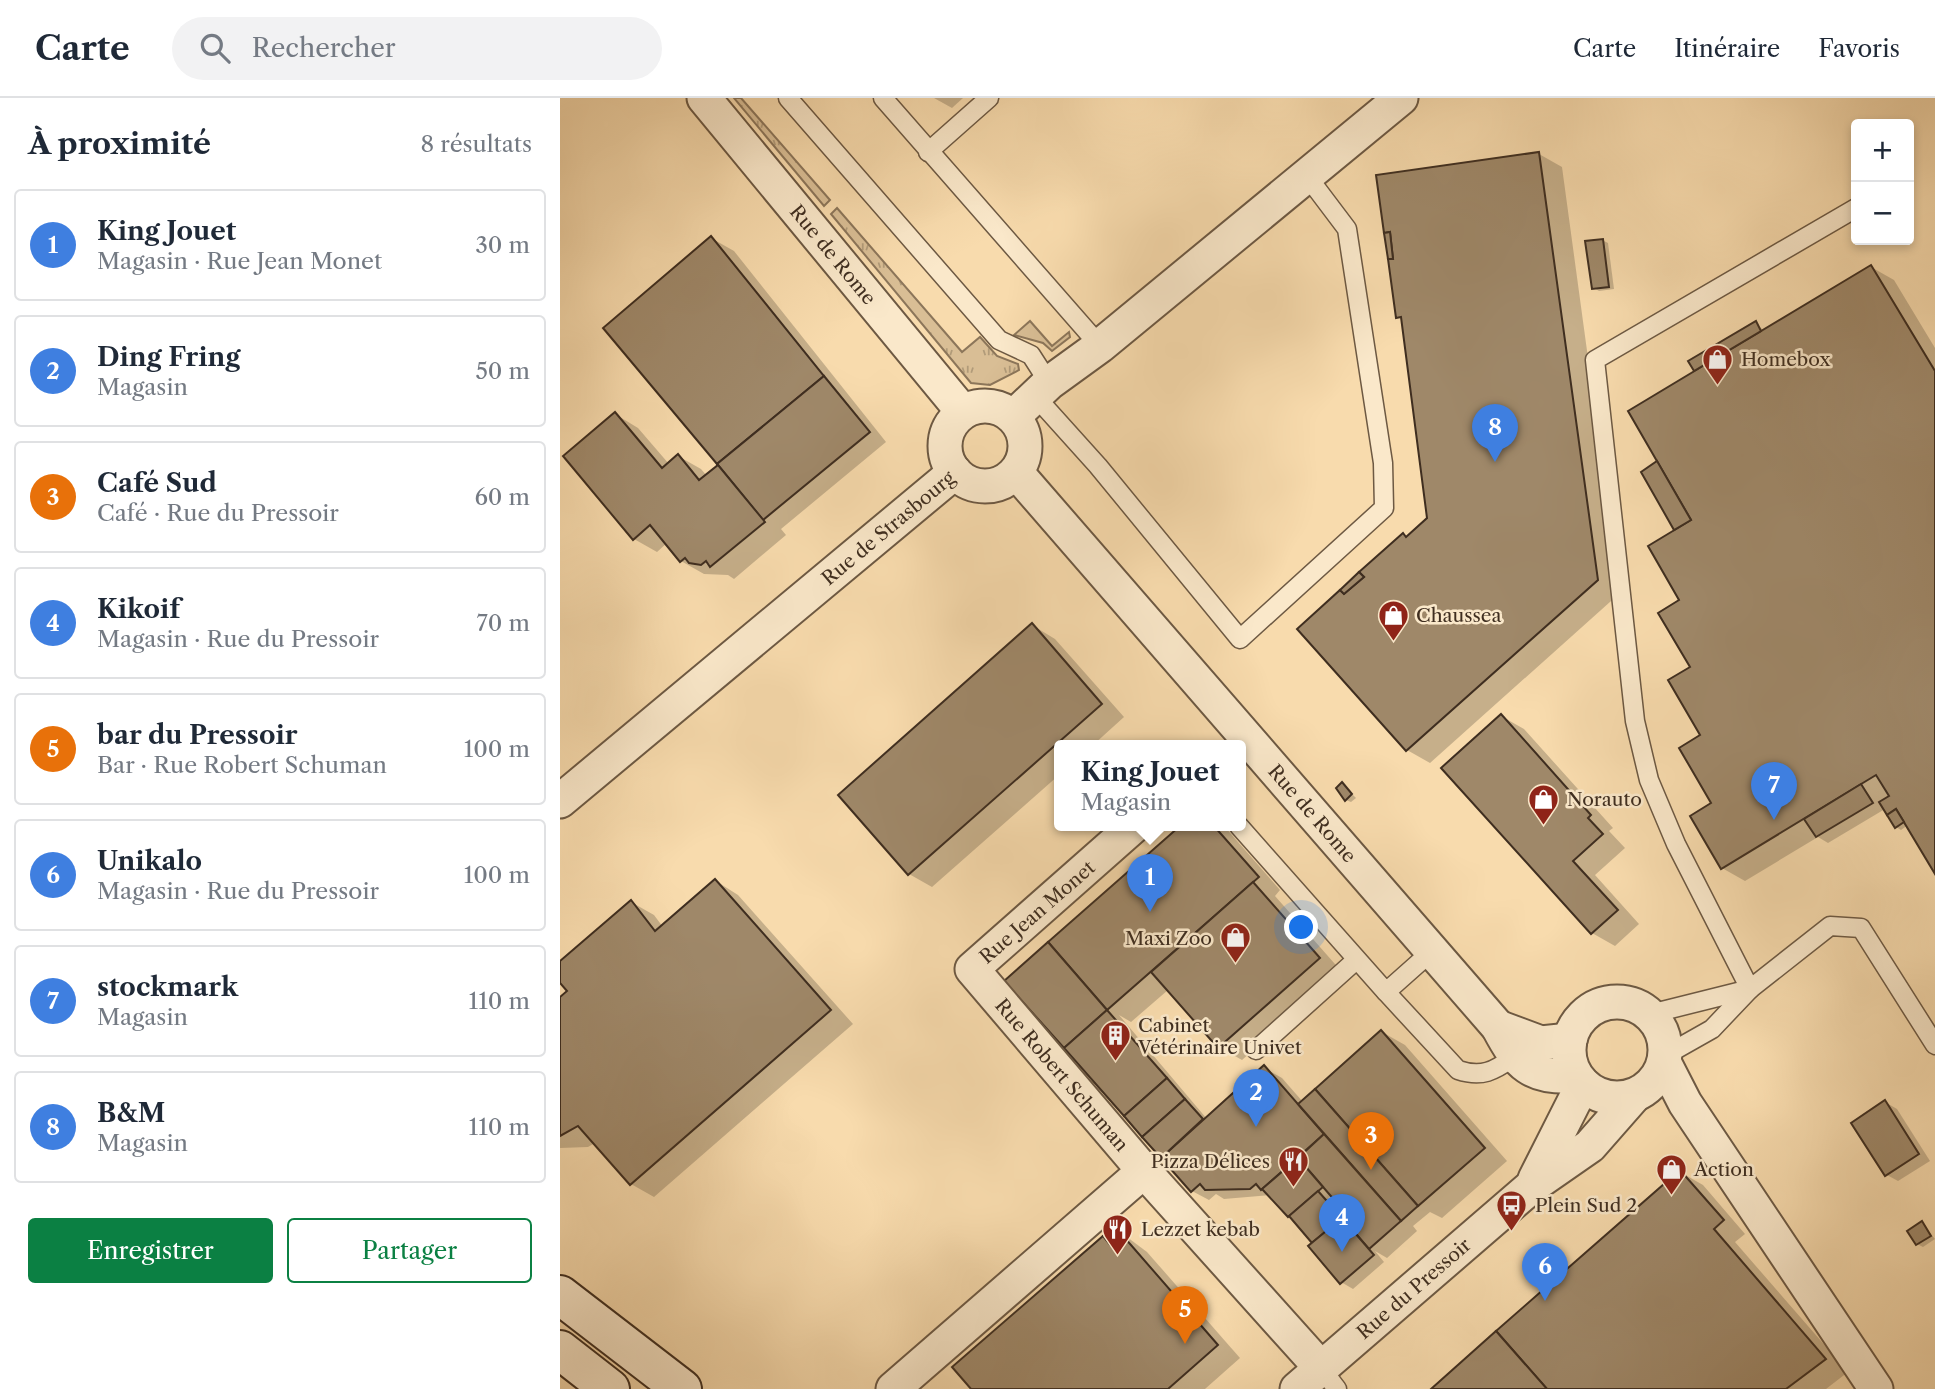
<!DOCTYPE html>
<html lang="fr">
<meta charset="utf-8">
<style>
body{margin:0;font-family:"Libre Caslon Text",serif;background:#f2f2f3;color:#1f2937}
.controls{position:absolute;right:21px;top:21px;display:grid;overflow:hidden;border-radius:7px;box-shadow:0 4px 10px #0003}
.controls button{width:63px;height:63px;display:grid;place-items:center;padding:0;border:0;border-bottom:2px solid #e0e1e3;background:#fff;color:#1f2937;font:35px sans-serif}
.you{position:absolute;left:742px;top:830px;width:24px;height:24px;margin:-18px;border:5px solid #fff;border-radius:50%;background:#1a73e8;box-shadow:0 0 0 10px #1a73e833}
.badge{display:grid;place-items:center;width:46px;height:46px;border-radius:50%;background:#0b8043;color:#fff;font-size:23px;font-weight:700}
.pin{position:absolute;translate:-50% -58px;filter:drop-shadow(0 2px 4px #0008)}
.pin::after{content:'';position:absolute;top:37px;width:24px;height:21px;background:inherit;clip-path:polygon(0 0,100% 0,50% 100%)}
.popup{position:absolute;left:494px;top:642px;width:192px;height:91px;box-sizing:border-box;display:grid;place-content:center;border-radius:7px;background:#fff;filter:drop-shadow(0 2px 5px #0005);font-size:23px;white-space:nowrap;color:#747a83}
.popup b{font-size:26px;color:#1f2937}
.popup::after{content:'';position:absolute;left:50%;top:100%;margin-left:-14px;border:14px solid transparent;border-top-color:#fff}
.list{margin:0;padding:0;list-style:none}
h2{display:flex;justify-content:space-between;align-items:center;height:91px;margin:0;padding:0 28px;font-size:30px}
h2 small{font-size:23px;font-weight:400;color:#747a83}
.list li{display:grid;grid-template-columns:46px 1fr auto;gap:21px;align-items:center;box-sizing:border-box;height:112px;margin:0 14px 14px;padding:0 14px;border:2px solid #e0e1e3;border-radius:7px}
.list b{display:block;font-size:26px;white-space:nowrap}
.list p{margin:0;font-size:23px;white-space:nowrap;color:#747a83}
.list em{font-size:23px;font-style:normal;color:#747a83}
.actions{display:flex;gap:14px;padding:21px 28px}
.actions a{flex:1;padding:16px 0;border:2px solid #0b8043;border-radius:7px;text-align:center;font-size:24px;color:#0b8043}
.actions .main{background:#0b8043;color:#fff}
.icon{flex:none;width:38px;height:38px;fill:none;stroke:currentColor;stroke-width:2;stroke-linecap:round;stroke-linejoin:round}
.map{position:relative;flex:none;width:1375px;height:1291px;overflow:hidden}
header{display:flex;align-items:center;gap:42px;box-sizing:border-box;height:98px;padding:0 35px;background:#fff;border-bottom:2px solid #e0e1e3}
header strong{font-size:33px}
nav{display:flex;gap:38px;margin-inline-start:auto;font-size:24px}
.search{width:490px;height:63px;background:#f2f2f3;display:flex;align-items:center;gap:18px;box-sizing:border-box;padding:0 24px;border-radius:38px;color:#747a83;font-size:26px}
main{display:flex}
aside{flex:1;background:#fff}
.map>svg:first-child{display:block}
</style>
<header>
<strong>Carte</strong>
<div class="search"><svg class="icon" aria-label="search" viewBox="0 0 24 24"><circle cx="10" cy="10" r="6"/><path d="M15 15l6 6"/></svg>Rechercher</div>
<nav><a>Carte</a><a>Itinéraire</a><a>Favoris</a></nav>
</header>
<main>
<aside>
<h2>À proximité<small>8 résultats</small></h2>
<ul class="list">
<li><span class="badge" style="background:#3f7fe0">1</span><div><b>King Jouet</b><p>Magasin · Rue Jean Monet</p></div><em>30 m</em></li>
<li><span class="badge" style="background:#3f7fe0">2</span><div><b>Ding Fring</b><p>Magasin</p></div><em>50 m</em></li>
<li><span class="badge" style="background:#e8710a">3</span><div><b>Café Sud</b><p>Café · Rue du Pressoir</p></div><em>60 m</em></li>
<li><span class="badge" style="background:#3f7fe0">4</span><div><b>Kikoif</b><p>Magasin · Rue du Pressoir</p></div><em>70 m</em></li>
<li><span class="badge" style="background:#e8710a">5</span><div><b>bar du Pressoir</b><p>Bar · Rue Robert Schuman</p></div><em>100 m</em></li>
<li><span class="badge" style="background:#3f7fe0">6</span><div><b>Unikalo</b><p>Magasin · Rue du Pressoir</p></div><em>100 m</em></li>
<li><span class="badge" style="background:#3f7fe0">7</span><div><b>stockmark</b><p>Magasin</p></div><em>110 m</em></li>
<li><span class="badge" style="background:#3f7fe0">8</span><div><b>B&amp;M</b><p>Magasin</p></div><em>110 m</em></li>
</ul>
<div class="actions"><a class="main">Enregistrer</a><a>Partager</a></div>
</aside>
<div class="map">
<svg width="1375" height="1291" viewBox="0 0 1375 1291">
<defs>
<pattern id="grass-tufts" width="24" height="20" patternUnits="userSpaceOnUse" patternTransform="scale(1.75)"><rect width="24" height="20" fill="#d9be95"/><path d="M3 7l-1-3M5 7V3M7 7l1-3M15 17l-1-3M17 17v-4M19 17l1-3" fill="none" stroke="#b19b79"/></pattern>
</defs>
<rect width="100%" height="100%" fill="#f8dbad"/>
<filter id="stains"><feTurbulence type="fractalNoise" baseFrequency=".00286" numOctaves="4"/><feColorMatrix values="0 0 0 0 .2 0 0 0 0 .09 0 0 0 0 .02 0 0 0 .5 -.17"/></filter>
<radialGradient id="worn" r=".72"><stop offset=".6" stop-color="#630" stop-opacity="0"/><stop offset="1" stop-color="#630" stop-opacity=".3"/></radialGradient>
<g fill="url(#grass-tufts)" stroke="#8c765a" stroke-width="2">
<polygon points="174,0 181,0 270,102 264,108"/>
<polygon points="277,110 402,254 420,239 437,258 458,266 459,272 430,287 411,285 271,116"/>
<polygon points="470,223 492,248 509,234 510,239 492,253 483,245 454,237"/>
</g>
<g fill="#0003" fill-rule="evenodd">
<polygon points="374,0 403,0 392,10"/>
<polygon points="979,56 1002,69 1060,495 870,665 847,652 847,440 869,421 843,221 837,218"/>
<polygon points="151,140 174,153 326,344 221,431 226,437 174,481 168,477 144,476 121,463 107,445 97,454 74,441 55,316 78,330 109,366 118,358 141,371 147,378 164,373"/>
<polygon points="1042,142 1048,145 1054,191 1039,193 1034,190"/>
<polygon points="1311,169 1334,182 1375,250 1375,772 1348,727 1341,732 1336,729 1325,711 1268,745 1258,739 1185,783 1162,770 1121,503 1117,433 1083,375 1097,366 1136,274 1131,264 1196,225 1204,233"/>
<polygon points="472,527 495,541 564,619 532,648 499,648 499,677 372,789 349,776"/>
<polygon points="941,618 964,631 1053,730 1049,733 1065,750 1035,777 1079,826 1055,848 1032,835 883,670"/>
<polygon points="782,686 796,700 791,704 786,702"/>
<path d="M622,728H664L720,792L715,798L782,874L682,962L659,949L608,892L571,924L559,917L647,1021L704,970L722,980L743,1004L822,934L845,947L947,1063L882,1120L870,1114L853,1128L857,1133L827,1160L815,1153L824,1164L793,1191L781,1184L755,1145L711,1097L664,1101L656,1096L649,1102L632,1093L447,883ZM772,1097L792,1119L788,1123L768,1100Z"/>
<polygon points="156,783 178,797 293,926 94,1099 71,1086 35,1045 28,1049 0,1050 0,902 10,893 0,882 0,865 71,804 94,817 103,829"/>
<polygon points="1325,1004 1337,1011 1370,1063 1338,1083 1327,1077"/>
<polygon points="1120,1074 1143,1087 1185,1136 1175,1144 1288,1274 1266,1291 873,1291"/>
<polygon points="1362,1126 1375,1141 1363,1149 1357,1146"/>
<polygon points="555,1130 587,1154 680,1260 645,1291 414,1291"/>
</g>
<g fill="#9f8869" stroke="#3f2e20" stroke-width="2">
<polygon points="979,54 1038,482 846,653 737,531 780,492 784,496 804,479 799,474 843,435 846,439 867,420 841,219 836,220 828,161 833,161 830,134 824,135 816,77"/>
<polygon points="830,134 833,161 828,161 824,135"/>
<polygon points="151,138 264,278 157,366 43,230"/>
<polygon points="1043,141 1049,189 1032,191 1025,143"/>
<polygon points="1311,167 1375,273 1375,776 1336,711 1327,717 1319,704 1329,698 1316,677 1161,771 1130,718 1151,705 1119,650 1140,637 1108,582 1130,569 1098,515 1119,502 1088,448 1131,422 1068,313"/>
<polygon points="1196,223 1201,233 1134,273 1128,263"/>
<polygon points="264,278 310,334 203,422 157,366"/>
<polygon points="55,314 102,370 118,356 139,382 158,367 205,424 150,469 146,463 141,467 129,465 125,460 120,464 90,427 73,442 3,358"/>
<polygon points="1097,363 1131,422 1114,432 1081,374"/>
<polygon points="799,474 804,479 784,496 780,492"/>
<polygon points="472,525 542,606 348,777 278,697"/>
<polygon points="941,616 1031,717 1028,720 1043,736 1013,763 1058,812 1031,836 881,670"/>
<polygon points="782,684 792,696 785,703 776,690"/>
<polygon points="1301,686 1313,705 1256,739 1244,721"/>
<polygon points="1336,711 1344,724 1335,730 1327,717"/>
<polygon points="620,728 654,728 699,779 547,912 488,844"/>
<polygon points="155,781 271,912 70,1087 18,1028 0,1038 0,899 7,893 0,885 0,863 71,802 95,833"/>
<polygon points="693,784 760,860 658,950 591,874"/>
<polygon points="488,844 547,912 504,950 444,883"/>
<polygon points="547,912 607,980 564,1018 504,950"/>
<polygon points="821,932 925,1050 858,1108 755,991"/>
<polygon points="704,967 764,1036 701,1092 696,1086 690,1091 645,1092 640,1086 631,1094 601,1060"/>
<polygon points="607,980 625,1001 582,1039 564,1018"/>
<polygon points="755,991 858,1108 841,1123 738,1006"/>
<polygon points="625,1001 643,1021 601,1060 582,1039"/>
<polygon points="1325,1002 1359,1056 1325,1078 1291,1025"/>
<polygon points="764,1036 841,1123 809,1151 785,1123 789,1119 738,1060"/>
<polygon points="738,1060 763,1089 728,1119 702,1091"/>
<polygon points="1120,1072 1164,1122 1154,1131 1266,1261 1226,1291 987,1291 936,1233"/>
<polygon points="758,1093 782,1120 752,1145 729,1118"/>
<polygon points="782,1120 814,1157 780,1186 748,1148"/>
<polygon points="1362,1123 1371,1138 1356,1147 1347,1133"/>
<polygon points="554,1128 564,1139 552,1149 543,1138"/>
<polygon points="543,1138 552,1149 564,1139 658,1247 608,1291 411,1291 392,1269"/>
<polygon points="936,1233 987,1291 871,1291"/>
</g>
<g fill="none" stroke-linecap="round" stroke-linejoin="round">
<defs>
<g id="lane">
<polyline points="228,0 439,242 471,257 489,285"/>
<polyline points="323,0 540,248"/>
<polyline points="368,54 429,0"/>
<polyline points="475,298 538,368 680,541 824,410 823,365 787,131 747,78"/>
<polyline points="679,728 826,894 871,854"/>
<polyline points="1190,891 1116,746 1089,682 1075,623 1035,262 1296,110"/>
<path d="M826,894L898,972C922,980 934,973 954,959"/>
<polyline points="1090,916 1190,891"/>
<polyline points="696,952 795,863"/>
<polyline points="1106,957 1152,931 1190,891 1270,828 1301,830 1375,947"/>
<polyline points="761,1270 777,1291"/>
</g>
<g id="street">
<path id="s1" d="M144,0L403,314"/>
<circle cx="425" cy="348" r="40"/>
<polyline points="453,319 489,285 540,248 841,0"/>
<path id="s2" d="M456,374L938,929C958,967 971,981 1016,978"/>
<path id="s3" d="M0,703L395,374"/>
<path id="s4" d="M574,728L412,871L584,1073L761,1270"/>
<circle cx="1057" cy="952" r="48"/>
<polyline points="938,929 981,945 1010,942"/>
<polyline points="1105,966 1125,1005 1316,1291"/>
<polyline points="975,1081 1023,986"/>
<polyline points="333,1291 584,1073"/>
<path id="s5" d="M737,1291L971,1089L1030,1048L1073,999"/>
</g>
<g id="secondary">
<polyline points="0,1197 122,1291"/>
<polyline points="0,1252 50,1291"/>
</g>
</defs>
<use href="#lane" stroke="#6d5943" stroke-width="21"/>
<use href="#street" stroke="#6d5943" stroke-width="37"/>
<use href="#secondary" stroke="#3f2e20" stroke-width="42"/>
<use href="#lane" stroke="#fae8ca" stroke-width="18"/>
<use href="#street" stroke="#fae8ca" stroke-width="33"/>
<use href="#secondary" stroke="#fae8ca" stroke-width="38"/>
</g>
<defs>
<symbol id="shop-pin" viewBox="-11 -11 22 30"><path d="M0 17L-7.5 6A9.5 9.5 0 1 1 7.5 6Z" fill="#8f2418" stroke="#fae8ca"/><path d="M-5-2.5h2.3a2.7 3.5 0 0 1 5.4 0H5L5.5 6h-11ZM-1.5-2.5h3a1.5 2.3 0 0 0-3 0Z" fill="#fff"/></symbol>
<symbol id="building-pin" viewBox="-11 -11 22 30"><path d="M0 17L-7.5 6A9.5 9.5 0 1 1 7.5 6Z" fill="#8f2418" stroke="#fae8ca"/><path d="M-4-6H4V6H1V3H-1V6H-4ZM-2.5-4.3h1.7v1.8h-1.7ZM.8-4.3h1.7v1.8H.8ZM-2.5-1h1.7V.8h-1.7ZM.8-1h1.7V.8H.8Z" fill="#fff"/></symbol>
<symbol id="restaurant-pin" viewBox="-11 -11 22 30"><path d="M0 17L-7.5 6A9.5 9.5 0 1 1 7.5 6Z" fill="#8f2418" stroke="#fae8ca"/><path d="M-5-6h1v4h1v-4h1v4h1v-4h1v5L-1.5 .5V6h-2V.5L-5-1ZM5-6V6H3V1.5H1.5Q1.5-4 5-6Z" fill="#fff"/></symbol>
<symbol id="bus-pin" viewBox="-11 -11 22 30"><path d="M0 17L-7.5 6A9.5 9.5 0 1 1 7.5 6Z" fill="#8f2418" stroke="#fae8ca"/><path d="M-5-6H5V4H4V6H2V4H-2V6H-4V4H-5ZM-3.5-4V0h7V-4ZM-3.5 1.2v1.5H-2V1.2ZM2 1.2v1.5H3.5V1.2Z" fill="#fff"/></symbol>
</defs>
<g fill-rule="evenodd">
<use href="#shop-pin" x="1140" y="244" width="35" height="47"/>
<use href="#shop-pin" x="816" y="500" width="35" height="47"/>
<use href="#shop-pin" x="966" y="684" width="35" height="47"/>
<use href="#shop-pin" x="658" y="822" width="35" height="47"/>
<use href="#building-pin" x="538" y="920" width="35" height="47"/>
<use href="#restaurant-pin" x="716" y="1046" width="35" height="47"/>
<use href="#shop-pin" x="1094" y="1054" width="35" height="47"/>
<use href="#bus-pin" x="934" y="1090" width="35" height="47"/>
<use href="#restaurant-pin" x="540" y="1114" width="35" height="47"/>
</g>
<g text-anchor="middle" stroke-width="5" stroke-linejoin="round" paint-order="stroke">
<g font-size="19" fill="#3f2e20" stroke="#fae8ca">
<text dy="7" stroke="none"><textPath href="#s1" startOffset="203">Rue de Rome</textPath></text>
<text dy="7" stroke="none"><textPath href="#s3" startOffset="427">Rue de Strasbourg</textPath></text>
<text dy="7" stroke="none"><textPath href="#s2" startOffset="452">Rue de Rome</textPath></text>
<text transform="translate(477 814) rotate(-41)" y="7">Rue Jean Monet</text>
<text dy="7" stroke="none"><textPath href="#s4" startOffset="355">Rue Robert Schuman</textPath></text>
<text dy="7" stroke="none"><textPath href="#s5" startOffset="154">Rue du Pressoir</textPath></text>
</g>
<g font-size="19" fill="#3f2e20" stroke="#fae8ca" text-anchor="start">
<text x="1181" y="268">Homebox</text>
<text x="856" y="524">Chaussea</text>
<text x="1007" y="708">Norauto</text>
<text x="652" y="847" text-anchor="end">Maxi Zoo</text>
<text x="578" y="934">Cabinet<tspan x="578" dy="22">Vétérinaire Univet</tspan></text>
<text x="710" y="1070" text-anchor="end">Pizza Délices</text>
<text x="1134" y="1078">Action</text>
<text x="975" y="1114">Plein Sud 2</text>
<text x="581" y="1138">Lezzet kebab</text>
</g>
</g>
<rect width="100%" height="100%" filter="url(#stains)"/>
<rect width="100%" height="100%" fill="url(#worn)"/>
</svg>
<div class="controls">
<button>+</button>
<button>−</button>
</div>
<div class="you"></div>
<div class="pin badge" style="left:590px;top:814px;background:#3f7fe0">1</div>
<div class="popup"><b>King Jouet</b>Magasin</div>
<div class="pin badge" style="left:696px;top:1029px;background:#3f7fe0">2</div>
<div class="pin badge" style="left:811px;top:1072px;background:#e8710a">3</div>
<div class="pin badge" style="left:782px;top:1154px;background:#3f7fe0">4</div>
<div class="pin badge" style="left:625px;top:1246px;background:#e8710a">5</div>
<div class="pin badge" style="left:985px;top:1203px;background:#3f7fe0">6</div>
<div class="pin badge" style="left:1214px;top:722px;background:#3f7fe0">7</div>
<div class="pin badge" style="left:935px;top:364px;background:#3f7fe0">8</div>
</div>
</main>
